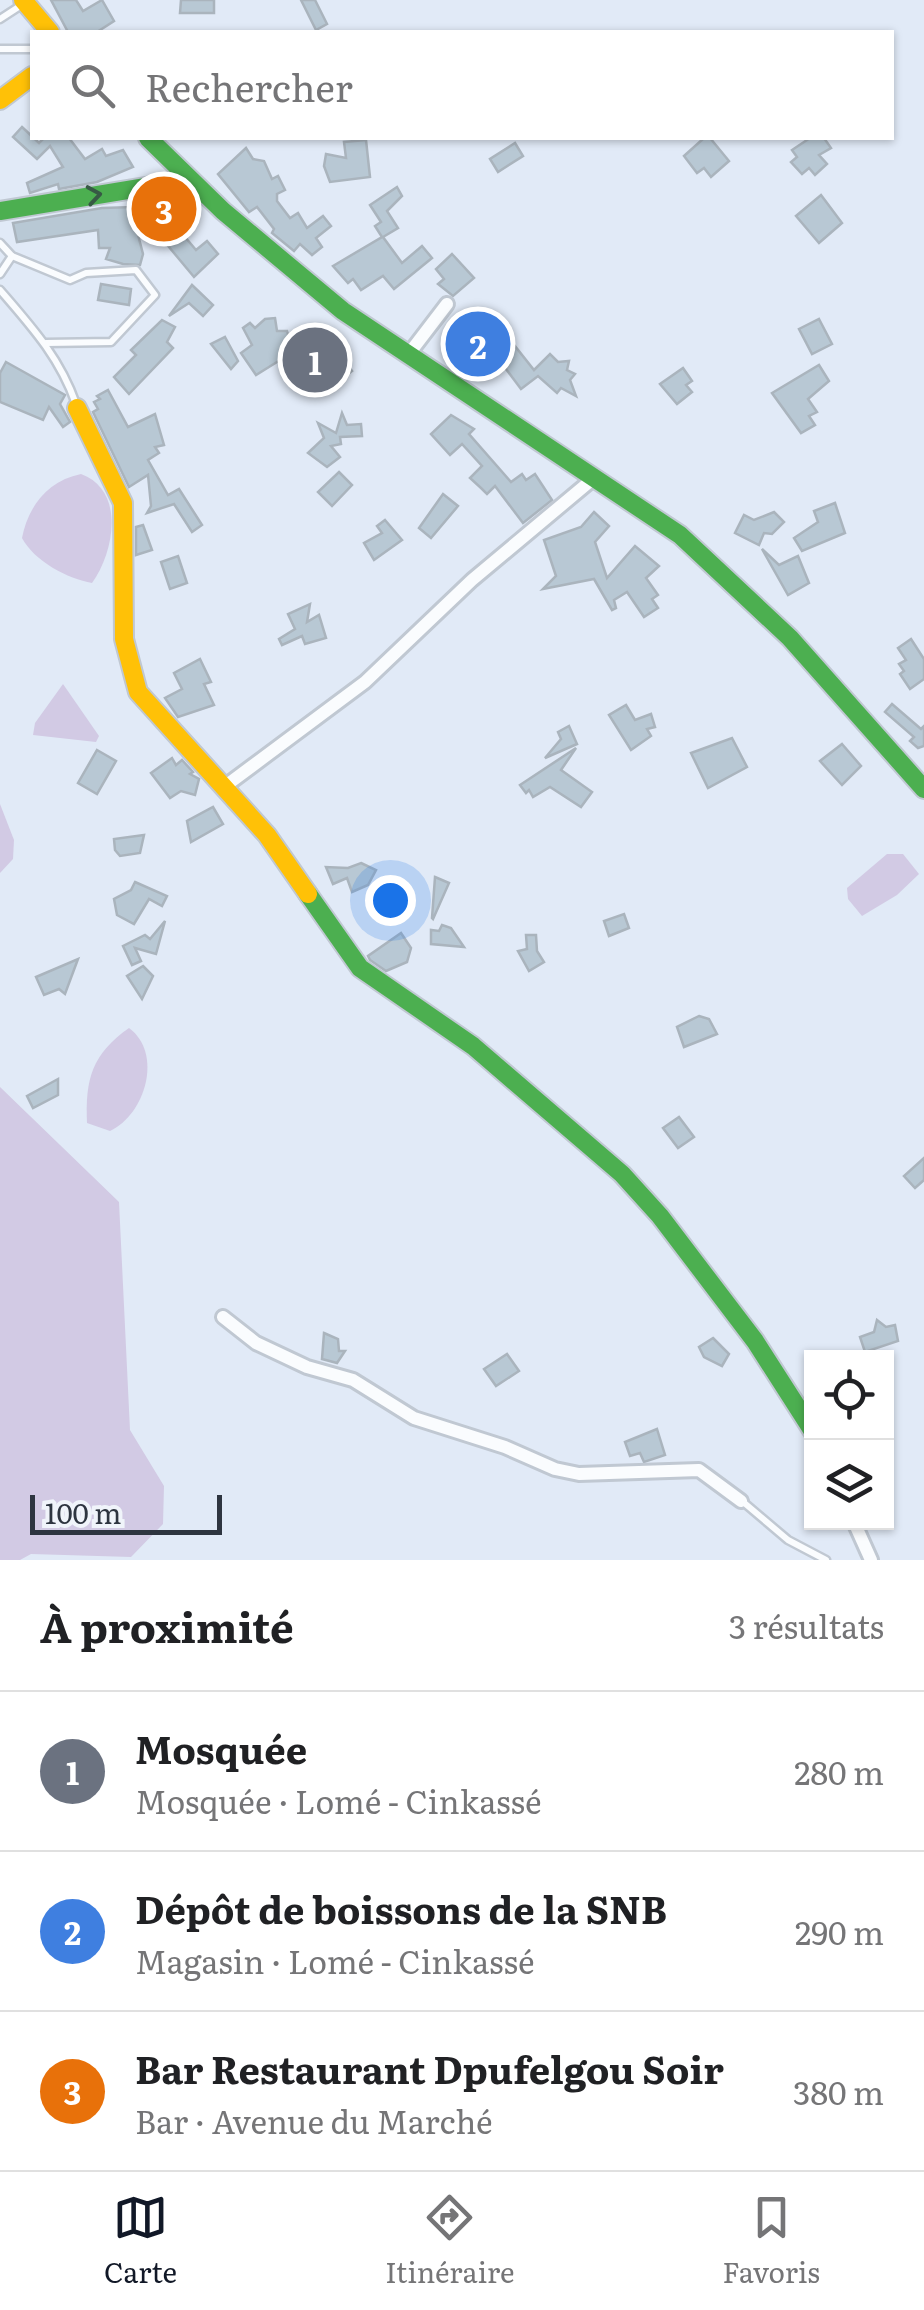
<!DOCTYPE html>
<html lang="fr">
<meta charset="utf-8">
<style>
body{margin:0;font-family:Literata,serif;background:#f2f2f2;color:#202124}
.controls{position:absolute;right:30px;bottom:30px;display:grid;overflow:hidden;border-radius:0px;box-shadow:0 2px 8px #0004}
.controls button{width:90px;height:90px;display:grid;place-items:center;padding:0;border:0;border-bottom:2px solid #e0e0e0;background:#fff;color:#202124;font:50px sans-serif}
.scale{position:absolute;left:30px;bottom:25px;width:192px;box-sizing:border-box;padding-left:10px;border:5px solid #2e3540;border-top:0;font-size:28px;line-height:35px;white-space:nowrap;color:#2e3540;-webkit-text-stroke:8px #f0f4fa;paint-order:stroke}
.you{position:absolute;left:390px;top:900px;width:35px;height:35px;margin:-25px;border:8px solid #fff;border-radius:50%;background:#1a73e8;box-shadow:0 0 0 15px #1a73e833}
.badge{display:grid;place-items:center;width:65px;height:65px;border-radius:50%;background:#111827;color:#fff;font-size:32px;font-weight:700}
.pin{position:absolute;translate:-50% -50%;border:5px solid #fff;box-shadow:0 2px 10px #0006}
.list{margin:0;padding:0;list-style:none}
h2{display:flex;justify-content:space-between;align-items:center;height:130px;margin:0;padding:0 40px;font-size:42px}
h2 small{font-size:32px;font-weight:400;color:#757577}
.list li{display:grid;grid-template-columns:65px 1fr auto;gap:30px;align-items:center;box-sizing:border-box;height:160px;padding:0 40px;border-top:2px solid #e0e0e0}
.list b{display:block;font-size:38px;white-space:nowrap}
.list p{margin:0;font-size:32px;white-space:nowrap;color:#757577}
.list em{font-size:32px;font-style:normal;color:#757577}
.icon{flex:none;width:55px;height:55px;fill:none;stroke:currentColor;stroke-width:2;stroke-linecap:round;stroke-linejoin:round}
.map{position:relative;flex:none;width:924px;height:1560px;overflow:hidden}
.search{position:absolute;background:#fff;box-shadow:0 2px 8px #0004;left:30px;right:30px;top:30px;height:110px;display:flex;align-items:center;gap:25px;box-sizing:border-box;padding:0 35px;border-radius:0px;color:#757577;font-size:38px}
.sheet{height:610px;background:#fff}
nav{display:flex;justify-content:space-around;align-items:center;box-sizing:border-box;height:140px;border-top:2px solid #e0e0e0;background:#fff;font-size:28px;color:#757577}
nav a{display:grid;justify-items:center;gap:5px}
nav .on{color:#111827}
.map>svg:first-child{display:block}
</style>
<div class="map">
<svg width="924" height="1560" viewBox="0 0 924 1560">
<rect width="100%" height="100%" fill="#e1eaf7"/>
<g fill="#d2cae4">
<path d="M81,474C125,490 115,551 92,583C68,579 34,561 22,538C28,507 47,481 81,474Z"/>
<polygon points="63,684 99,736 96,742 33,735 35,723"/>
<polygon points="0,804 14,840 13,859 0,873"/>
<polygon points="887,854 903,854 919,874 897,895 862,916 848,899 847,888"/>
<path d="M129,1028C163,1053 146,1114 110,1131L87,1123C85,1079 92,1054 129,1028Z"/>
<polygon points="0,1087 119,1202 130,1430 164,1486 163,1524 131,1557 31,1554 20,1560 0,1560"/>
</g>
<g fill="#b8c8d4" stroke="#aab4bd" stroke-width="2.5">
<polygon points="51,0 76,0 83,11 102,0 114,21 97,32 68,32"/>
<polygon points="181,0 214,0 214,13 180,13"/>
<polygon points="301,0 315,0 327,24 316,30"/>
<polygon points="22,127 39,143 44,138 69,138 85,159 102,149 106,156 123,150 133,167 97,182 59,189 58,184 30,193 27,183 63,167 50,146 37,159 13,137"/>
<polygon points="704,138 710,138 729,161 711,177 704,168 697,173 684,156"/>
<polygon points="810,138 824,138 831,148 819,155 827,164 815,175 809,168 802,174 791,162 797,157 792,150"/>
<polygon points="366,140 370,177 330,182 324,166 326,154 346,158 344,142"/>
<polygon points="515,143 523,156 498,172 490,159"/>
<polygon points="246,148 253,159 264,161 272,179 278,176 285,190 277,194 277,201 290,218 298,213 307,228 323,216 331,226 316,238 322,247 312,255 300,244 294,251 272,233 274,229 257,207 249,212 218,174"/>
<polygon points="397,187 402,196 387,211 398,228 383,237 402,263 422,246 432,258 394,289 383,276 361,290 353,279 348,283 333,266 382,237 375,226 381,222 370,205"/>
<polygon points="821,195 842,223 819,243 796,216"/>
<polygon points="166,206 168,229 174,224 196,250 207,241 218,254 194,277 154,229 137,231 143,254 140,265 123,264 106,259 110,248 99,248 98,230 17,242 13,223 102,208"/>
<polygon points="452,254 474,278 453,296 438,284 444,279 436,269"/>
<polygon points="101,284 131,289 129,305 98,300"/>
<polygon points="192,285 213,305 203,316 189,303 169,316"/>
<polygon points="275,318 277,331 287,331 293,352 256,375 241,353 252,345 243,328 250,323 255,328 265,319"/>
<polygon points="819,319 832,344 812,354 799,329"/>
<polygon points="162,320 175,327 167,342 173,348 129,394 114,377 136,355 131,350"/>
<polygon points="495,322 506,343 511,341 534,370 550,354 558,362 569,361 567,370 575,374 570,380 576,396 561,388 557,393 538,376 521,389 500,361 474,373 467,361 479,353 470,336"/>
<polygon points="332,336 343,344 337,351 352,371 333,385 315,362 329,350 324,346"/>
<polygon points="225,337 238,361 231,369 211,344"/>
<polygon points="6,362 65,395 60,404 70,422 63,427 49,407 43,420 0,402 0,373"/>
<polygon points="819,365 829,381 808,399 817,412 809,416 815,425 801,433 772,393"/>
<polygon points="683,368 692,381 686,385 692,392 677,404 660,384"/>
<polygon points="108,390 128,427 155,414 164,445 155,447 159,453 148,460 168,495 179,489 202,525 192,532 174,504 147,513 151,506 148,475 129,487 93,412 98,409 94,402 100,399 97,396"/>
<polygon points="342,413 347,425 361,424 362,436 340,437 341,444 331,446 340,457 327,467 308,453 324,438 318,423 336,433"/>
<polygon points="451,415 474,429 469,434 511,482 522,474 526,480 535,474 552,500 523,523 495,486 487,494 481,488 470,478 482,466 462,444 450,455 431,434"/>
<polygon points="339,472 352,485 332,506 318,492"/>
<polygon points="443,494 458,506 431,538 419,528"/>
<polygon points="835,503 845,533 802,551 794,538 818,522 814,511"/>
<polygon points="594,512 609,526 595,542 607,578 635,546 659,566 646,578 658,595 652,599 658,608 644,617 627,592 614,600 616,608 612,610 594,579 543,589 556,576 544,540 581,527"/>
<polygon points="774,512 784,522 772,534 764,533 759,545 735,533 744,515 754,520"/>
<polygon points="385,520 402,540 374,560 364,543 382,533 377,526"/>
<polygon points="143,525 152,550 136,555 136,527"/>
<polygon points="762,549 779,565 798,556 809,583 788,595"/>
<polygon points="178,556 187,583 170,589 161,562"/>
<polygon points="310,604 307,622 319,615 326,638 305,644 302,636 282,645 279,639 295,629 288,614"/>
<polygon points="911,639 924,659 924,679 910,689 900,674 904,671 899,664 906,660 898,648"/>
<polygon points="200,659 211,682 204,684 214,705 178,717 165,698 182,689 174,673"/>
<polygon points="892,704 921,729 924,726 924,746 918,748 910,741 914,737 885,712"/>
<polygon points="626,705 635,720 651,714 655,727 647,729 651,736 631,750 609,715"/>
<polygon points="569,726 577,744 545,758 561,739 558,732"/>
<polygon points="732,738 747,767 708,788 691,753"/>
<polygon points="842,744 861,766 842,785 820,761"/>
<polygon points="576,748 561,770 592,792 581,807 550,787 533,797 529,790 526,793 520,785"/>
<polygon points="97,750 116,761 97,794 78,783"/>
<polygon points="172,758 176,765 182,760 193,772 190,774 199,779 195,795 181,791 170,798 151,773"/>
<polygon points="213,807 223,824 191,842 187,821"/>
<polygon points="144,835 140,853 120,856 115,850 114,839"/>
<polygon points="361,863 376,870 368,885 352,892 347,878 333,884 326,867 348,868"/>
<polygon points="435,877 449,883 433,919 432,918"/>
<polygon points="135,882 167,896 162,906 149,899 134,924 117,915 114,899 131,890"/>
<polygon points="624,914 629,928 609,936 604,921"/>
<polygon points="165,921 156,954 135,948 141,961 132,965 123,946 145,935 150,939"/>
<polygon points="442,925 451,928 464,947 431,944 431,930 439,931"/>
<polygon points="401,933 411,948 407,962 386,971 370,960 368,956"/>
<polygon points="526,935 536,935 537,951 544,962 529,971 518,951 527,949"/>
<polygon points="78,959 65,994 59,989 44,995 36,977"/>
<polygon points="143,966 153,976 142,999 127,976"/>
<polygon points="699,1016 709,1019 717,1034 684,1047 677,1027"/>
<polygon points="58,1079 58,1095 33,1108 27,1096"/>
<polygon points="679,1117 694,1137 678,1148 663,1128"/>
<polygon points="924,1158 924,1180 915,1188 904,1176"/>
<polygon points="877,1320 886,1327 895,1325 898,1341 865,1352 860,1337 874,1332"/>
<polygon points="324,1333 338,1339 339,1351 345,1351 337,1363 322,1359"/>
<polygon points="713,1338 729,1354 722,1366 704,1357 699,1347"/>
<polygon points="507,1354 519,1371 496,1386 484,1369"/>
<polygon points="657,1429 665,1455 644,1462 640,1453 630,1456 625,1442"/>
</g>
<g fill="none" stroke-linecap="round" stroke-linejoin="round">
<defs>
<g id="lane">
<polyline points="0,19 20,6"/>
<polyline points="0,49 32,49"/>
<polyline points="0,243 12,256 70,280 86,273 136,270 155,295 111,342 46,343"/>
<polyline points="0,274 12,256"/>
<path d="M0,290C32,327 60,358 76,404"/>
<polyline points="742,1501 788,1540 826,1560"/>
</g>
<g id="street">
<polyline points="408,355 447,304"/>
<polyline points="224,787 365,682 472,580 594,478"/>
<polyline points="223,1317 256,1343 307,1367 353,1380 414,1418 505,1447 555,1469 579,1474 699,1470 741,1501"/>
<polyline points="854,1522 871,1560"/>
</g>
<g id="fast">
<polyline points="148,138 223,211 343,311 680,535 790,638 924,789"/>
<polyline points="0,211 188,180"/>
<polyline points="308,894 360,968 473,1046 622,1174 660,1216 755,1341 812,1430"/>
</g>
<g id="slow">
<polyline points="23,0 50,32"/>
<polyline points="0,100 32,76"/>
<polyline points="77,408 123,503 124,639 138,692 267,835 308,894"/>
</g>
</defs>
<use href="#lane" stroke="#c0c8d2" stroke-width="11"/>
<use href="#street" stroke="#c0c8d2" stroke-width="18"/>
<use href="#fast" stroke="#c0c8d2" stroke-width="22"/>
<use href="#slow" stroke="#c0c8d2" stroke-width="22"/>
<use href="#lane" stroke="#fafcfe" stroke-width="6"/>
<use href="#street" stroke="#fafcfe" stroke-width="12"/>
<use href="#fast" stroke="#4caf50" stroke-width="18"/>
<use href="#slow" stroke="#ffc107" stroke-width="18"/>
</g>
<defs><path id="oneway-chevron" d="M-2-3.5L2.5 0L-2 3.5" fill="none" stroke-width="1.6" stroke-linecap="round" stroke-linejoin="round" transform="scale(2.5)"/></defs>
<use stroke="#375a45" href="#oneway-chevron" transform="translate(94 195) rotate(-9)"/>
</svg>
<div class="controls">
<button><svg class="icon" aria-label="locate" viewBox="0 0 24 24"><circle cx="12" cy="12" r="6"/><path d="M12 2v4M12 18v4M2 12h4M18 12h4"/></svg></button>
<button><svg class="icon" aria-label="layers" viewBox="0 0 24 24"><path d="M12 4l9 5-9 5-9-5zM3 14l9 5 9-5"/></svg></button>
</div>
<div class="scale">100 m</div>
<div class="you"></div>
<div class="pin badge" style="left:315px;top:360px;background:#6b7280">1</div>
<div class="pin badge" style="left:478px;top:344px;background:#3f7fe0">2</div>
<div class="pin badge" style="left:164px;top:209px;background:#e8710a">3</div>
<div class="search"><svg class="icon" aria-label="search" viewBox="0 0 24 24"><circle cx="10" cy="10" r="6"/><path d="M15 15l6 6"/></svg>Rechercher</div>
</div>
<section class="sheet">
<h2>À proximité<small>3 résultats</small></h2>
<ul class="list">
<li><span class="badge" style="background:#6b7280">1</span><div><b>Mosquée</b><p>Mosquée · Lomé - Cinkassé</p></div><em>280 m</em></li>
<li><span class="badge" style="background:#3f7fe0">2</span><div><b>Dépôt de boissons de la SNB</b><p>Magasin · Lomé - Cinkassé</p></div><em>290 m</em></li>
<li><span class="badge" style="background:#e8710a">3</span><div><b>Bar Restaurant Dpufelgou Soir</b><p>Bar · Avenue du Marché</p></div><em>380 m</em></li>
</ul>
</section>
<nav>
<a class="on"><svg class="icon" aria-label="map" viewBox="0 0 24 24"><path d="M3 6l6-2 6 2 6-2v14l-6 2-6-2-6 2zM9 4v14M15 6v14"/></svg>Carte</a>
<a><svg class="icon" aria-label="directions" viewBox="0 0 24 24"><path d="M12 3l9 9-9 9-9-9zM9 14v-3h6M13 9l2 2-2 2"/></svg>Itinéraire</a>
<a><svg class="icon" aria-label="saved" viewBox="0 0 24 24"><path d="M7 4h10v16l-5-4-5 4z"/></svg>Favoris</a>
</nav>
